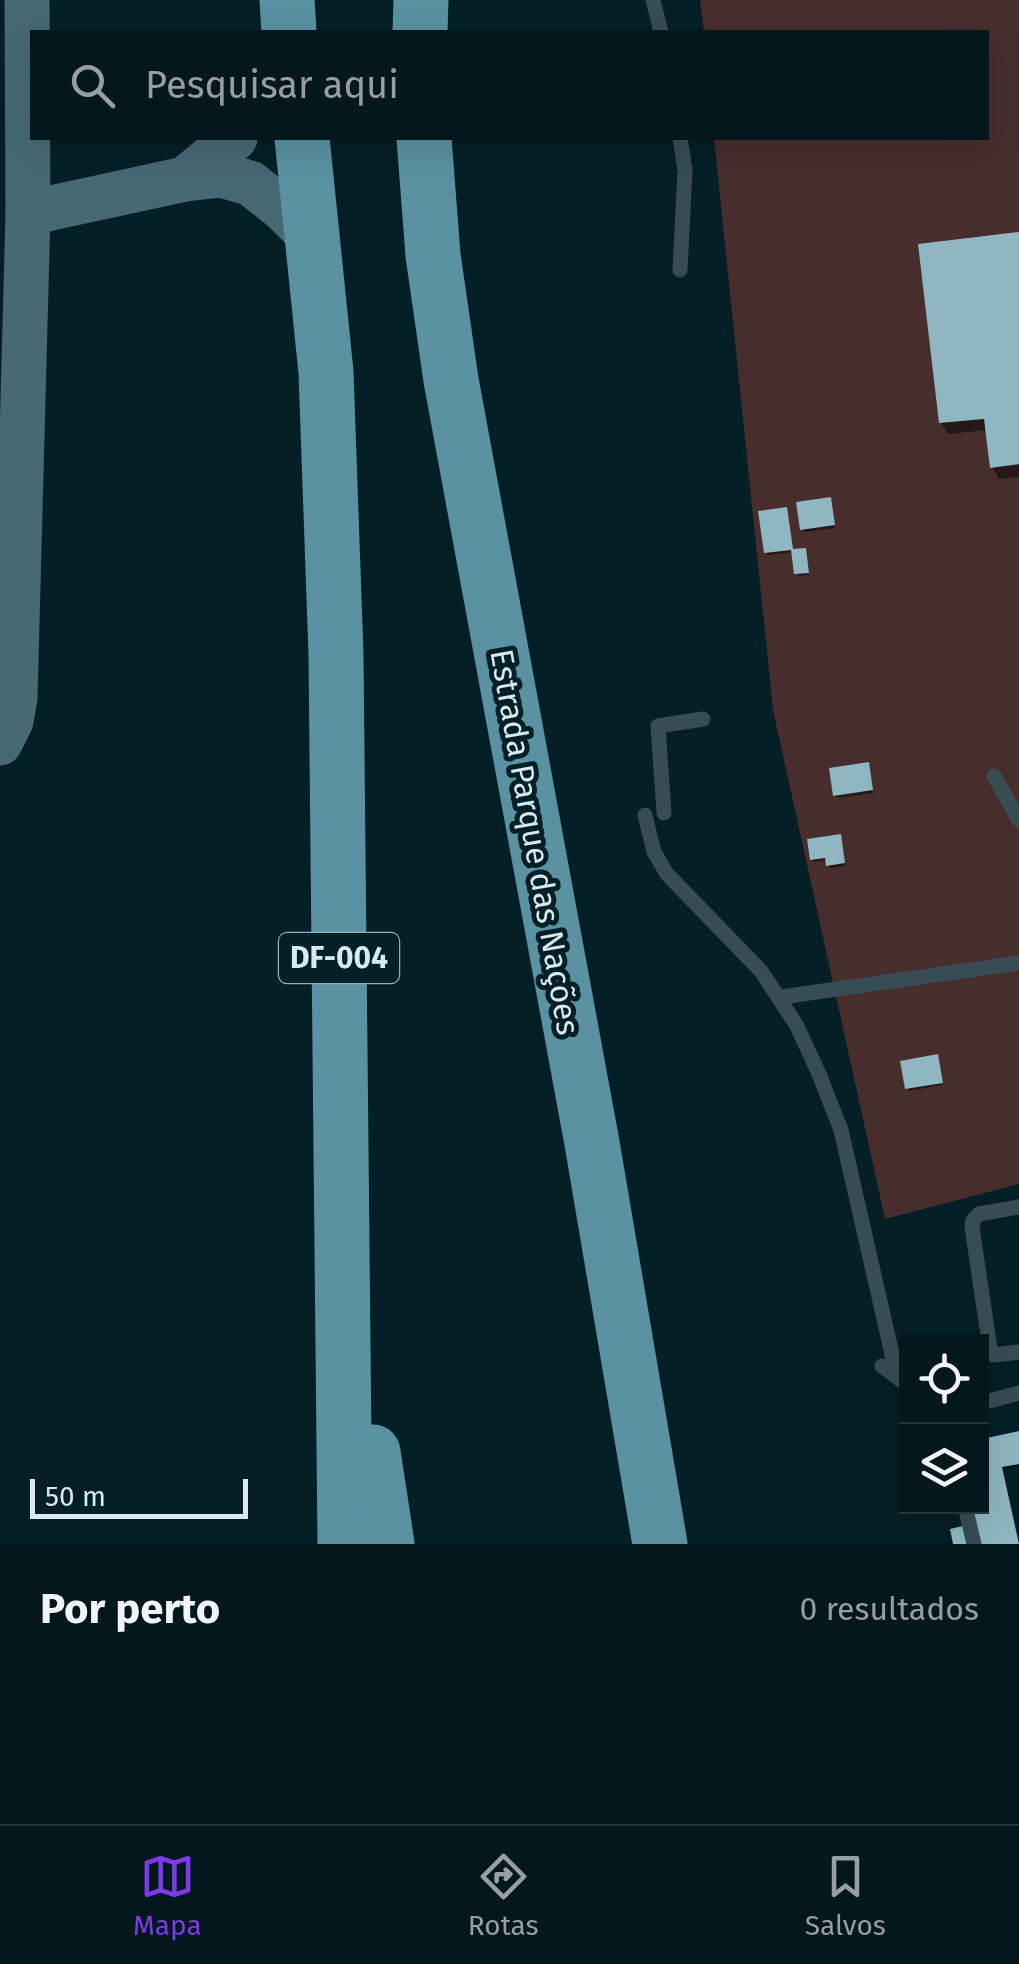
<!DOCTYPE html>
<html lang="pt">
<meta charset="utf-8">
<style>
body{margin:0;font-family:"Fira Sans",sans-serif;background:#0d2025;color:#f1f3f6}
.controls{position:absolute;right:30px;bottom:30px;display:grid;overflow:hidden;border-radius:0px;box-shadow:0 10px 40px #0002}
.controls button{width:90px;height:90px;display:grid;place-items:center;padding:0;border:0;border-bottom:2px solid #24363b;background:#03171c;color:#f1f3f6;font:50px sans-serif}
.scale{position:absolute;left:30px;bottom:25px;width:218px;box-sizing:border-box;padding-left:10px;border:5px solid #d6eaf0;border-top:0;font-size:28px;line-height:35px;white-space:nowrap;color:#d6eaf0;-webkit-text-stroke:8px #041f26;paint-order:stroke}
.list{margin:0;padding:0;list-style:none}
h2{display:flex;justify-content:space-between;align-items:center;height:130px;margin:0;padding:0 40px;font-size:42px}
h2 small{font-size:32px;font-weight:400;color:#979fa3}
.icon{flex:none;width:55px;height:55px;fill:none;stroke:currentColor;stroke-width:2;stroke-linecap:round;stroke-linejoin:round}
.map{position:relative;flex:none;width:1019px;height:1544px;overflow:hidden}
.search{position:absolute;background:#03171c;box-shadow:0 10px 40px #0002;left:30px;right:30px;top:30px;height:110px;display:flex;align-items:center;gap:25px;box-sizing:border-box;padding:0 35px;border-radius:0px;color:#979fa3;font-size:38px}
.sheet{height:280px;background:#03171c}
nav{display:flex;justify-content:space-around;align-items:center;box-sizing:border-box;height:140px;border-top:2px solid #24363b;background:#03171c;font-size:28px;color:#979fa3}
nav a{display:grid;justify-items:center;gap:5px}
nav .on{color:#7c3aed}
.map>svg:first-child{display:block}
</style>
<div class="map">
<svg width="1019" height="1544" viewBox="0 0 1019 1544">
<rect width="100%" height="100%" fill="#041f26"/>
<polygon fill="#482d2d" points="700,0 1019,0 1019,1184 885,1219 773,710 714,138 986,138 986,32 704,32"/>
<g fill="#0007">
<polygon points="1019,235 1019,477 999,479 992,467 988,430 948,434 941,423"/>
<polygon points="832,503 835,528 804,532 802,529"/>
<polygon points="786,510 793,552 807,554 809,575 798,576 794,552 768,555 767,552"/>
<polygon points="870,768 873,793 837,798 835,795"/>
<polygon points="842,840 845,866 830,868 828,860 814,862 813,859"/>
<polygon points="939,1060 943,1085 909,1091 908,1088"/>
<polygon points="1019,1433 1019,1466 1002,1470 1018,1544 955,1544 982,1506 982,1441"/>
</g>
<g fill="#8fb6c1">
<polygon points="1019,232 1019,464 990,468 984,419 939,423 918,244"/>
<polygon points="831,497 835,525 800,530 796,502"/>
<polygon points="787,507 793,549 806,548 809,573 794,574 791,550 764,553 758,511"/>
<polygon points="869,762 873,790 833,796 829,768"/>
<polygon points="841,834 845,863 826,866 825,858 810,860 807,839"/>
<polygon points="938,1054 943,1083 905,1089 900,1061"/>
<polygon points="1019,1431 1019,1464 1002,1467 1019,1544 953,1544 950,1529 967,1525 963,1506 982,1506 982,1439"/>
</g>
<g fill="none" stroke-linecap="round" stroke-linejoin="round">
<g stroke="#374d53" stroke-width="15">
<polyline points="653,0 661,32"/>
<polyline points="680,138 685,170 680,270"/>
<polyline points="994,776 1019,820"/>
<polyline points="664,813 658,726 703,719"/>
<polyline points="645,815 654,852 667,874 761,971 797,1026 819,1074 841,1130 897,1376"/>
<polyline points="781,997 1019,963"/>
<polyline points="1019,1207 979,1214 973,1220 972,1227 990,1349 994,1355 1019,1352"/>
<polyline points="882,1366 906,1384"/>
<polyline points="982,1403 1019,1393"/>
<polyline points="965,1506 974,1544"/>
</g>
<g stroke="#466973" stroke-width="45">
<polyline points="185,179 235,138"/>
<polyline points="28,213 185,179 221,175 250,183 283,209 315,241"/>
<polyline points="0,743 11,721 15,698 28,213 27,0"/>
</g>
<g stroke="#5a92a2" stroke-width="55">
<polyline points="287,0 289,32"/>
<polyline points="420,32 421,0"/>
<polyline points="302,138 326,372 336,654 345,1544"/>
<polyline points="424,138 433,255 451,380 592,1143 660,1544"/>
<polyline points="373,1452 387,1544"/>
</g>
</g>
<g text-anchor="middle" stroke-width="10" stroke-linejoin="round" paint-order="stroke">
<rect fill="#041f26" stroke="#97adb3" stroke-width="2.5" x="279" y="933" width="120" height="50" rx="8"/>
<g font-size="30" font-weight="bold" fill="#d6eaf0">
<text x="339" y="968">DF-004</text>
</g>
<g font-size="32" fill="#d6eaf0" stroke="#041f26">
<text transform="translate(535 842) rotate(80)" y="11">Estrada Parque das Nações</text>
</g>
</g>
</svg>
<div class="controls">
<button><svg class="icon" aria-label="locate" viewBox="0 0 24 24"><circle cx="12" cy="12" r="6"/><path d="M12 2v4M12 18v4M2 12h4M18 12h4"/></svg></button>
<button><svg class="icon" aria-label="layers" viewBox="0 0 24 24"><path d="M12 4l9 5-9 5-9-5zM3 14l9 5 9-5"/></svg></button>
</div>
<div class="scale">50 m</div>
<div class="search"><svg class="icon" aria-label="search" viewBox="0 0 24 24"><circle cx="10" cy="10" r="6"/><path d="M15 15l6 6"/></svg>Pesquisar aqui</div>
</div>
<section class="sheet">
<h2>Por perto<small>0 resultados</small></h2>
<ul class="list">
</ul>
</section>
<nav>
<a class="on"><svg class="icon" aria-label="map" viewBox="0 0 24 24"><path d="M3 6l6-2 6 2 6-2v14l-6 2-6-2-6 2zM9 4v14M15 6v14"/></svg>Mapa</a>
<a><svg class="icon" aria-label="directions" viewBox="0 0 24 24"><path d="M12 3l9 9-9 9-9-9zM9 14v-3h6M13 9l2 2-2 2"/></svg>Rotas</a>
<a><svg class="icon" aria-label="saved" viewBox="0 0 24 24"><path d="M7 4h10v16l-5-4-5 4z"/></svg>Salvos</a>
</nav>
